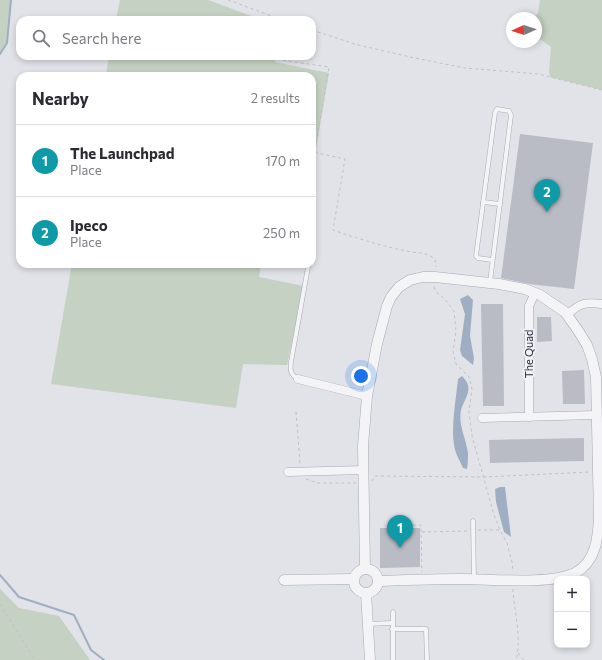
<!DOCTYPE html>
<meta charset="utf-8">
<style>
body{margin:0;font-family:Commissioner,sans-serif;background:#f7f7f7;color:#2b2b33}
.controls{position:absolute;right:12px;bottom:12px;display:grid;overflow:hidden;border-radius:8px;box-shadow:0 2px 6px #0003}
.controls button{width:36px;height:36px;display:grid;place-items:center;padding:0;border:0;border-bottom:1px solid #e1e1e2;background:#fff;color:#2b2b33;font:20px sans-serif}
.compass{position:absolute;left:506px;top:12px;width:36px;height:36px;border-radius:50%;background:#fff;box-shadow:0 2px 6px #0003;rotate:267deg}
.you{position:absolute;left:361px;top:376px;width:14px;height:14px;margin:-10px;border:3px solid #fff;border-radius:50%;background:#1a73e8;box-shadow:0 0 0 6px #1a73e833}
.badge{display:grid;place-items:center;width:26px;height:26px;border-radius:50%;background:#d93025;color:#fff;font-size:13px;font-weight:700}
.pin{position:absolute;translate:-50% -33px;filter:drop-shadow(0 1px 2px #0008)}
.pin::after{content:'';position:absolute;top:21px;width:14px;height:12px;background:inherit;clip-path:polygon(0 0,100% 0,50% 100%)}
.list{margin:0;padding:0;list-style:none}
h2{display:flex;justify-content:space-between;align-items:center;height:52px;margin:0;padding:0 16px;font-size:17px}
h2 small{font-size:13px;font-weight:400;color:#7c7c81}
.list li{display:grid;grid-template-columns:26px 1fr auto;gap:12px;align-items:center;box-sizing:border-box;height:72px;padding:0 16px;border-top:1px solid #e1e1e2}
.list b{display:block;font-size:15px;white-space:nowrap}
.list p{margin:0;font-size:13px;white-space:nowrap;color:#7c7c81}
.list em{font-size:13px;font-style:normal;color:#7c7c81}
.icon{flex:none;width:22px;height:22px;fill:none;stroke:currentColor;stroke-width:2;stroke-linecap:round;stroke-linejoin:round}
.map{position:relative;flex:none;width:602px;height:660px;overflow:hidden}
.search{position:absolute;background:#fff;box-shadow:0 2px 6px #0003;left:16px;top:16px;width:300px;height:44px;display:flex;align-items:center;gap:10px;box-sizing:border-box;padding:0 14px;border-radius:12px;color:#7c7c81;font-size:15px}
.panel{position:absolute;background:#fff;box-shadow:0 2px 6px #0003;left:16px;top:72px;width:300px;height:196px;border-radius:12px}
.map>svg:first-child{display:block}
</style>
<div class="map">
<svg width="602" height="660" viewBox="0 0 602 660">
<rect width="100%" height="100%" fill="#e1e3e8"/>
<g fill="#c5d1c3">
<polygon points="0,0 11,0 7,43 0,54"/>
<polygon points="120,0 208,0 262,20 116,20"/>
<polygon points="540,0 602,0 602,90 550,77 549,72 551,47 536,36 536,18 534,18 538,13"/>
<polygon points="109,56 276,56 275,62 329,73 315,155 312,154 312,76 106,76"/>
<polygon points="72,264 261,264 259,277 304,286 287,365 243,364 236,408 51,384"/>
<polygon points="0,589 19,608 59,616 90,660 0,660"/>
</g>
<g fill="#a0aec4">
<polygon points="468,295 473,300 470,336 474,358 473,365 462,356 460,350 465,314 460,299"/>
<path d="M462,376C475,389 465,397 461,410C458,425 466,438 468,453C468,458 468,464 467,469L463,468C460,461 455,453 454,445C451,425 456,399 458,379Z"/>
<polygon points="500,487 505,487 511,537 504,532 496,502 495,489"/>
</g>
<g fill="none" stroke-linecap="round" stroke-linejoin="round">
<g stroke="#a0aec4" stroke-width="2">
<polyline points="0,54 7,43 11,0"/>
<polyline points="0,575 19,597 74,615 91,650 104,660"/>
</g>
</g>
<g fill="#b9bcc5">
<polygon points="520,134 593,143 574,289 529,284 501,278"/>
<polygon points="481,304 503,304 504,406 483,406"/>
<polygon points="537,317 551,317 552,341 537,342"/>
<polygon points="584,370 585,404 563,404 562,371"/>
<polygon points="584,438 584,461 490,463 489,440"/>
<polygon points="380,528 420,528 420,567 380,568"/>
</g>
<g fill="none" stroke-linecap="round" stroke-linejoin="round">
<defs>
<g id="service">
<polyline points="483,202 500,204"/>
<polyline points="490,282 511,115 509,111 497,109 495,113 476,256 478,258 492,260"/>
<path d="M298,379C290,374 290,370 291,362L308,267"/>
<polyline points="473,521 474,579"/>
<polyline points="368,624 392,623"/>
<polyline points="392,629 426,629 427,660"/>
<polyline points="393,660 393,612"/>
</g>
<g id="minor">
<path d="M567,315C580,303 584,302 602,304"/>
<polyline points="298,379 367,396"/>
<polyline points="529,417 529,306 535,293"/>
<polyline points="482,418 597,415"/>
<polyline points="288,472 364,470"/>
</g>
<g id="tertiary">
<path d="M365,569L363,446L367,396L377,344L387,306L391,297L399,287L410,280L423,277H435L499,284L525,289L540,295L565,312L579,332L587,345L592,359L596,377L599,517C598,538 596,562 575,573C550,585 492,579 463,579C435,579 407,580 378,581"/>
<circle cx="366" cy="581" r="12"/>
<polyline points="284,580 354,579"/>
<polyline points="366,593 370,660"/>
</g>
</defs>
<use href="#service" stroke="#a7aab2" stroke-width="5"/>
<use href="#minor" stroke="#a7aab2" stroke-width="9"/>
<use href="#tertiary" stroke="#a7aab2" stroke-width="11"/>
<g stroke="#c0c1c7" stroke-width="1" stroke-dasharray="3 3" stroke-linecap="butt">
<polyline points="228,0 283,20"/>
<polyline points="312,30 358,45 415,58 465,68 538,74 602,90"/>
<path d="M280,56L281,60L329,67L315,150L317,153L345,159L333,230C359,239 384,247 412,252C420,253 430,253 435,260L436,267"/>
<polyline points="434,287 436,292 445,299 454,311 456,331 453,352 456,364 469,377 472,389 469,412 472,436 494,515 500,530 507,543 512,562 513,572"/>
<polyline points="296,412 300,463"/>
<polyline points="306,479 317,483 356,483"/>
<polyline points="372,481 375,476 484,477 590,472"/>
<polyline points="397,528 397,526 421,525 422,572"/>
<polyline points="478,530 499,530"/>
<polyline points="422,532 467,531"/>
<path d="M513,589C514,612 522,637 516,660"/>
<polyline points="0,604 35,660"/>
<polyline points="518,653 524,660"/>
</g>
<use href="#service" stroke="#f4f4f7" stroke-width="4"/>
<use href="#minor" stroke="#f4f4f7" stroke-width="8"/>
<use href="#tertiary" stroke="#f4f4f7" stroke-width="10"/>
</g>
<g text-anchor="middle" stroke-width="3.5" stroke-linejoin="round" paint-order="stroke">
<g font-size="11" fill="#2c303e" stroke="#f1f2f6">
<text transform="translate(529 354) rotate(-90)" y="4">The Quad</text>
</g>
</g>
</svg>
<div class="controls">
<button>+</button>
<button>−</button>
</div>
<svg class="compass" viewBox="-18 -18 36 36"><path d="M0-13l5 13h-10z" fill="#e53935"/><path d="M0 13l5-13h-10z" fill="#7c7c81"/></svg>
<div class="you"></div>
<div class="pin badge" style="left:400px;top:548px;background:#0f9aa8">1</div>
<div class="pin badge" style="left:547px;top:212px;background:#0f9aa8">2</div>
<div class="search"><svg class="icon" aria-label="search" viewBox="0 0 24 24"><circle cx="10" cy="10" r="6"/><path d="M15 15l6 6"/></svg>Search here</div>
<section class="panel">
<h2>Nearby<small>2 results</small></h2>
<ul class="list">
<li><span class="badge" style="background:#0f9aa8">1</span><div><b>The Launchpad</b><p>Place</p></div><em>170 m</em></li>
<li><span class="badge" style="background:#0f9aa8">2</span><div><b>Ipeco</b><p>Place</p></div><em>250 m</em></li>
</ul>
</section>
</div>
